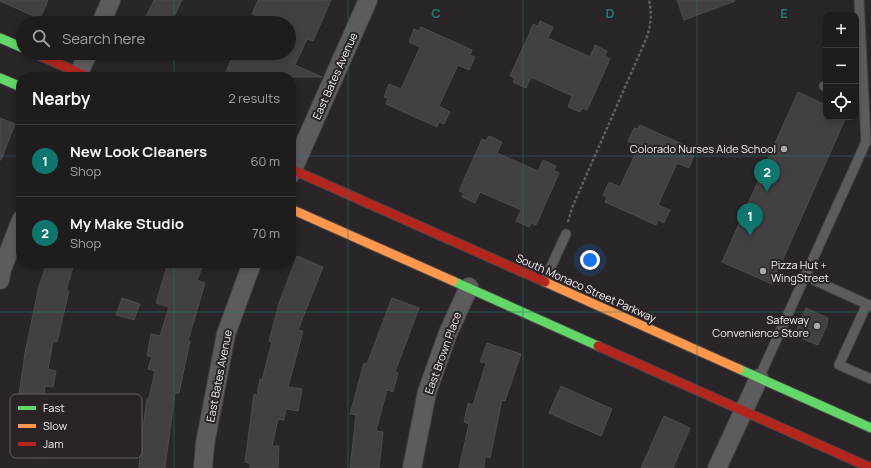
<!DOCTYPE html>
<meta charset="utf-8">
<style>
body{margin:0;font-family:Manrope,sans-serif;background:#2c292b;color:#f1f3f6}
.controls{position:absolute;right:12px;top:12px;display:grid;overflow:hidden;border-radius:8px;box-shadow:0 2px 6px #0003}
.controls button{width:36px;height:36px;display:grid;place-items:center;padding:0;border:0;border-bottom:1px solid #3c3a3c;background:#1f1c1e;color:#f1f3f6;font:20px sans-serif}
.you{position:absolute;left:590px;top:260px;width:14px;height:14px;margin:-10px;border:3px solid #fff;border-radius:50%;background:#1a73e8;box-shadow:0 0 0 6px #1a73e833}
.badge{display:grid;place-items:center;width:26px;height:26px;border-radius:50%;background:#0f766e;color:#fff;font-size:13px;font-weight:700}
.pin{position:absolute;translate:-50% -33px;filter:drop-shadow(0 1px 2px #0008)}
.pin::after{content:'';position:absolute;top:21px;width:14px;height:12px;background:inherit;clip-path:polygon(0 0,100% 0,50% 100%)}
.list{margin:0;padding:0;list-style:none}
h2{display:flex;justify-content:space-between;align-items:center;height:52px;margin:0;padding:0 16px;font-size:17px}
h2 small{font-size:13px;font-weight:400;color:#a1a1a4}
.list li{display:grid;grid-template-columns:26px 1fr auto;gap:12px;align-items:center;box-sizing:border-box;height:72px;padding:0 16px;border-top:1px solid #3c3a3c}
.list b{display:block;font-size:15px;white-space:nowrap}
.list p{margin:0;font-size:13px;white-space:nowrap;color:#a1a1a4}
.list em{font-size:13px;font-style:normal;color:#a1a1a4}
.icon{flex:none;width:22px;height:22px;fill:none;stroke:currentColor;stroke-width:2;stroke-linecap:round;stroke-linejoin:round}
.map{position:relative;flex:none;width:871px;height:468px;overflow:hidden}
.search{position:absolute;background:#1f1c1e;box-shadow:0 2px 6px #0003;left:16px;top:16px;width:280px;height:44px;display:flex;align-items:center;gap:10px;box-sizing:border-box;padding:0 14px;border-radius:22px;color:#a1a1a4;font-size:15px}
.panel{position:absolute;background:#1f1c1e;box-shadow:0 2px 6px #0003;left:16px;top:72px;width:280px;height:196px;border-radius:16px}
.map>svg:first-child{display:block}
</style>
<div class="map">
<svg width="871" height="468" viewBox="0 0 871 468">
<rect width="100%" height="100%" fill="#292528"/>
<g fill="#434043" stroke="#4e4a4e">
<polygon points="0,0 48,0 40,19 0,1"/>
<polygon points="154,0 182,0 171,23 143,23"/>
<polygon points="258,0 331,0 313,41 307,39 295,65 322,77 224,77 234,53 289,53 289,23 256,23 259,17 252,14"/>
<polygon points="677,0 735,0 735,1 684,20"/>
<polygon points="540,21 553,27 548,38 570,48 590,57 595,45 607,51 605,56 610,59 587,110 582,108 580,112 568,107 572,96 531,77 526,88 513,82 515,78 510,76 530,32 533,24 538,26"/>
<polygon points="421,27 472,50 470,55 475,57 469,70 458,65 439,106 450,112 444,124 439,122 437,127 386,104 388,98 384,97 389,84 401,89 420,47 409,42 414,29 419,31"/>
<polygon points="798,92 826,105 826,117 846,117 772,284 722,262"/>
<polygon points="0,118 15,124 1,160 0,160"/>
<polygon points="640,125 691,148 689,153 694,155 689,168 677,163 658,205 670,210 664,223 658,220 656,225 605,202 607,197 603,195 609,182 620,187 639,146 628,141 634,128 638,129"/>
<polygon points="489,136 502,142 497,153 538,171 543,160 556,166 554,171 559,173 536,225 531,223 529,227 516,221 521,210 480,192 475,203 462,197 464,193 459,191 482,139 486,141"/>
<polygon points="297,256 323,267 298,330 303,331 288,387 302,389 298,411 286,409 284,420 278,419 272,446 279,446 278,468 250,468 250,463 245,462 254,394 257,395 260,379 262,380 272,342 269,341 279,303"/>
<polygon points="47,263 74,263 66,291 69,291 57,342 53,341 48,369 56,371 53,387 45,386 42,413 48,414 43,458 15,456 18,429 14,429 25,353 39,286"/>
<polygon points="168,263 204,263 197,280 205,283 188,341 190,341 179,393 175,393 165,468 139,468 141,443 147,398 149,398 155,371 148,369 152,357 147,356 151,334 160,336 169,307 156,303"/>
<polygon points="122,298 140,304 134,320 116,315"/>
<polygon points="392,298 419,308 395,372 398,373 393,392 387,390 376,431 383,432 379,468 350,468 356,415 350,414 364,363 367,364"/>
<polygon points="806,308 828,318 827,325 818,345 803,339 803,337 795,334"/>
<polygon points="487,343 521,354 505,401 502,400 490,458 485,457 484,468 459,468 469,424 464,422 468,403 473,405 486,363 480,362"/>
<polygon points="561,386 612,409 601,436 549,413"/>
<polygon points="664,416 690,428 673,468 641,468"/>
</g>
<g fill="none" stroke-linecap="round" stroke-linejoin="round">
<defs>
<g id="lane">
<polyline points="824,86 826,87"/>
<polyline points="805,276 871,306"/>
<polyline points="544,282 566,234"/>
<polyline points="867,304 839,365 871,379"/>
<polyline points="759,378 866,142 859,0"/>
</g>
<g id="street">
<polyline points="101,23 111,0"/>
<polyline points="79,73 88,53"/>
<polyline points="291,174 368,0"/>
<polyline points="0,280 2,269 21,220"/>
<polyline points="203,468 205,444 226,334 252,263"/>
<polyline points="412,468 427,392 448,333 469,287"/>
<polyline points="717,468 759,378"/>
</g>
<g id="fast">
<polyline points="0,38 23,48"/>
<polyline points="0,78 21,87"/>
<polyline points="453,281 598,346"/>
<polyline points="739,369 871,428"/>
</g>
<g id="slow">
<polyline points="291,209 453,281"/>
<polyline points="545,282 739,369"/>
</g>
<g id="jam">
<polyline points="34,53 88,77"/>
<polyline points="291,169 545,282"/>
<polyline points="598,346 871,468"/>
</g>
</defs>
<use href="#lane" stroke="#464345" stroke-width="11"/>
<use href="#street" stroke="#464345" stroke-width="20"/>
<use href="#fast" stroke="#464345" stroke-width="11"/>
<use href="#slow" stroke="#464345" stroke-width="11"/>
<use href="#jam" stroke="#464345" stroke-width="11"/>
<path stroke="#605f60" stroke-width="2.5" stroke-dasharray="3 2" stroke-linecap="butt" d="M568,222L572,208L647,37C651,24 652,13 649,0"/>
<use href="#lane" stroke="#5e5b5e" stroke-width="9"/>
<use href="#street" stroke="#5e5b5e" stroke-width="18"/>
<use href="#fast" stroke="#63d668" stroke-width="9"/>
<use href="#slow" stroke="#ff974d" stroke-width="9"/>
<use href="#jam" stroke="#b3261e" stroke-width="9"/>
</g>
<path fill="none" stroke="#1a7c74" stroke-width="1" stroke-opacity="0.55" d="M174,0V23M348,0V468M523,0V468M697,0V468M174,53V77M0,156H21M291,156H871M174,263V468M0,312H871"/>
<g fill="#aaa6a9" stroke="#2a2429" stroke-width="1.5">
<circle cx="784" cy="149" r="4"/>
<circle cx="763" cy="271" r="4"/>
<circle cx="817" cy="326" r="4"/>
</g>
<g text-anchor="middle" stroke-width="4" stroke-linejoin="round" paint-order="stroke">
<g font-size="11" fill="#f0ecef" stroke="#2a2429">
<text transform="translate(335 76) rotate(-66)" y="4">East Bates Avenue</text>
<text transform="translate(586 288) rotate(24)" y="4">South Monaco Street Parkway</text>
<text transform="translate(443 353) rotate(-70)" y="4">East Brown Place</text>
<text transform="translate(219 376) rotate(-79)" y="4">East Bates Avenue</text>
</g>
<g font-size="11" fill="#f0ecef" stroke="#2a2429" text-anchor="end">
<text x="776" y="153">Colorado Nurses Aide School</text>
<text x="771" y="269" text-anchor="start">Pizza Hut +<tspan x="771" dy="13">WingStreet</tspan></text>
<text x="809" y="324">Safeway<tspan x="809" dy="13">Convenience Store</tspan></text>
</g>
</g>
<rect x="10" y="394" width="132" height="64" rx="6" fill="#2a2429" stroke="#656064" stroke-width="1"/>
<rect x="18" y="406" width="18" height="4" fill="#63d668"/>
<rect x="18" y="424" width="18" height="4" fill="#ff974d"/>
<rect x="18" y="442" width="18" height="4" fill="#b3261e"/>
<g font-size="11" fill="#f0ecef">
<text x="43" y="412">Fast</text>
<text x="43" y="430">Slow</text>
<text x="43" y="448">Jam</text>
</g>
<g font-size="13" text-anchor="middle" font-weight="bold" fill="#1a7c74" stroke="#2a2429" stroke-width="4" stroke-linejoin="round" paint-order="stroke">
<text x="436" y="18">C</text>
<text x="610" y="18">D</text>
<text x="784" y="18">E</text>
</g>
</svg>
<div class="controls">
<button>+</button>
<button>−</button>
<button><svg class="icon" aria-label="locate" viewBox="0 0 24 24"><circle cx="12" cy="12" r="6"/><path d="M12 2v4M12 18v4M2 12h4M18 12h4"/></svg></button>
</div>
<div class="you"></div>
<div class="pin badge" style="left:750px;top:236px">1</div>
<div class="pin badge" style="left:767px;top:192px">2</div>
<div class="search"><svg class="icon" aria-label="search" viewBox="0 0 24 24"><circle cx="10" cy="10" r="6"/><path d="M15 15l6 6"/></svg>Search here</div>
<section class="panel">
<h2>Nearby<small>2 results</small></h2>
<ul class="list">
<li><span class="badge">1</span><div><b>New Look Cleaners</b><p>Shop</p></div><em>60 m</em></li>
<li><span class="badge">2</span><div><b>My Make Studio</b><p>Shop</p></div><em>70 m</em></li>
</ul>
</section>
</div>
